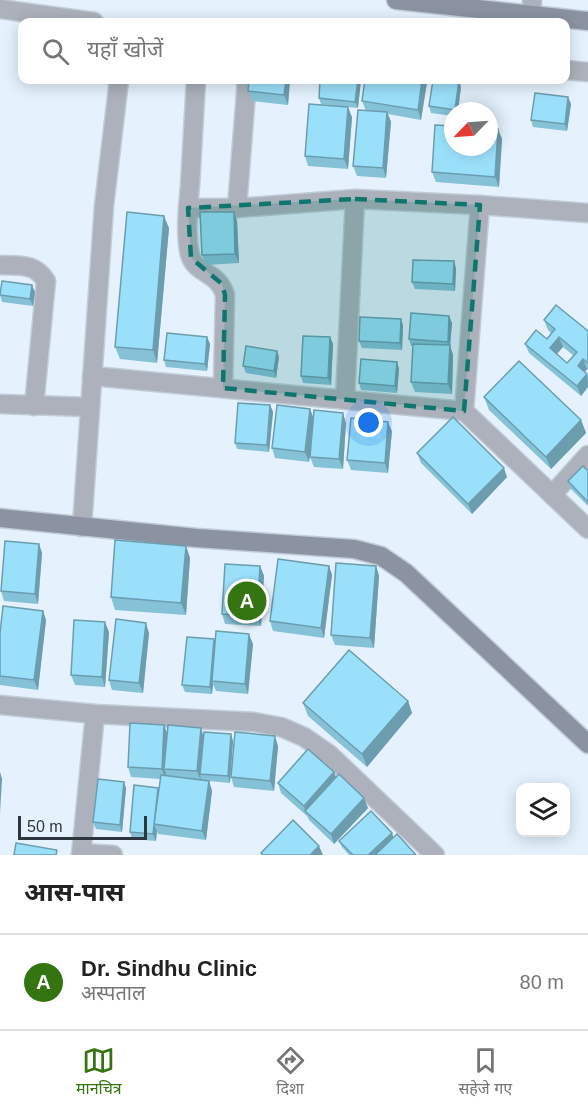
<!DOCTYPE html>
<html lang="hi">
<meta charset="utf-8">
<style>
body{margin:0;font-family:Helvetica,"Noto Sans Devanagari",sans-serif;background:#f2f2f2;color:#222}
.controls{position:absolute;right:18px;bottom:18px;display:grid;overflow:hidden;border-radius:12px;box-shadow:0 3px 15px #0003}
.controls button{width:54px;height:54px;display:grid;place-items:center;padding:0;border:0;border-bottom:2px solid #e0e0e0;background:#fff;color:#222;font:30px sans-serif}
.compass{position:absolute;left:444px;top:102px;width:54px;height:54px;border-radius:50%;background:#fff;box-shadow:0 3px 15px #0003;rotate:245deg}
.scale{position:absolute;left:18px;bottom:15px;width:129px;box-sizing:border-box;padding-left:6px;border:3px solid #2d363d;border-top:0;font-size:16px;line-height:21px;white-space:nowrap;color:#2d363d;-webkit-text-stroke:4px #e5f2fd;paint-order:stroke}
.you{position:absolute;left:369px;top:423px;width:21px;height:21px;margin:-15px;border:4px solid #fff;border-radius:50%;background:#1a73e8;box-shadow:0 0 0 9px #1a73e833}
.badge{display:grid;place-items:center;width:39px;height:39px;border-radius:50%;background:#357511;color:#fff;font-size:20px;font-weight:700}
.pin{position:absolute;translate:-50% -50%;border:3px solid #fff;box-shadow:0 2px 6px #0006}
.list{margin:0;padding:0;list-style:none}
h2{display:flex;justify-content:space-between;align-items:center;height:78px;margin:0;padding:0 24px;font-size:26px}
h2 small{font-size:20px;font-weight:400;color:#767676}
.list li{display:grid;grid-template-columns:39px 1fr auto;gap:18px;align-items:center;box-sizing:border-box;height:96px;padding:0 24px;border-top:2px solid #e0e0e0}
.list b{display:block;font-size:22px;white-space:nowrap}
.list p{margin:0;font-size:20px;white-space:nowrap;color:#767676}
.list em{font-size:20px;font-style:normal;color:#767676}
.icon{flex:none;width:33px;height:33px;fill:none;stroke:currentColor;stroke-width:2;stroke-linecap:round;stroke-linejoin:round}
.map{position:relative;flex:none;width:588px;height:855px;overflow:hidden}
.search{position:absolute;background:#fff;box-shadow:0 3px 15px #0003;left:18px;right:18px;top:18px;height:66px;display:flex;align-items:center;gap:15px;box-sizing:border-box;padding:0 21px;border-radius:12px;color:#767676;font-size:22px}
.sheet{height:174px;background:#fff}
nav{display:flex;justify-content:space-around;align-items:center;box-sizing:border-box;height:84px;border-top:2px solid #e0e0e0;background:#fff;font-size:16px;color:#767676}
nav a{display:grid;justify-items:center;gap:3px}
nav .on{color:#357511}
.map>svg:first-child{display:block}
</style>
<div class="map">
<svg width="588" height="855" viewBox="0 0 588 855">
<rect width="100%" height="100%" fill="#e5f2fd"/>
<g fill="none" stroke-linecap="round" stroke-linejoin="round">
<defs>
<g id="street">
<polyline points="532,0 532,14"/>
<polyline points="0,9 94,22"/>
<polyline points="566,70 588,72"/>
<path d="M196,80C194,115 192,150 190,186C188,207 185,234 190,255C196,275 218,271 225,295L223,388"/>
<polyline points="188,208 237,208 355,199 480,205 588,213"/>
<polyline points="237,208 247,80"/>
<path d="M0,265C20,266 35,263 46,281L34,406"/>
<polyline points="92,376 464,411 588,529"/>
<polyline points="345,399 355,199"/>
<polyline points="0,404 89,407"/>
<polyline points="464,411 480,205"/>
<polyline points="552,495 588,455"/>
<polyline points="82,527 104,206 119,80"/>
<polyline points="0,705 95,714 254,722 281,727 304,737 330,755 435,855"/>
<polyline points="81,853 113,855"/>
<polyline points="81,855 95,714"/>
</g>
<g id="secondary">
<polyline points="396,0 588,21"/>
<polyline points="0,518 197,538 354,549 381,556 406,573 588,744"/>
</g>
</defs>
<use href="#street" stroke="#c0ccd7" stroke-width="21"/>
<use href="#secondary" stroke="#c0ccd7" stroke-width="21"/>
<use href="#street" stroke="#acb1bb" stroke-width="18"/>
<use href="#secondary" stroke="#8b92a1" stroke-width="18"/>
</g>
<g fill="#85c1d7" fill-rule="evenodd">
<polygon points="290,80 288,105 252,101 248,91"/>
<polygon points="361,80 358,108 321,104 319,98"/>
<polygon points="365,80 426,80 427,82 421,120 388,114 391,122 386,178 357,176 353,166 366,111 362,101"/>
<polygon points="461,87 458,111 453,111 453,116 431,113 429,106"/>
<polygon points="568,97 571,104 567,131 533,127 531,120"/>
<polygon points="352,117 348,169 308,166 305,156"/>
<polygon points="498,129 502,139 499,187 436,182 432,172"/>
<polygon points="234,212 237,221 239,263 206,265 202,255"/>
<polygon points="169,228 157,363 120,359 115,347"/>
<polygon points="456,268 455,291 415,289 412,282"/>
<polygon points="35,292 33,306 2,302 0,295"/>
<polygon points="449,316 452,323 450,346 453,355 452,394 415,392 411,382 413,346 411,346 409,339"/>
<path d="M544,320L588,331V370L587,369L585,372L588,376V387L581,396L529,353L525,344L547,339L551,333L548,330ZM563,347L574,356L567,363L557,354Z"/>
<polygon points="403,325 402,350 362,348 359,341"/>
<polygon points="207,337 210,344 207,371 166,367 164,360"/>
<polygon points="330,337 333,344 331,385 303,383 301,376"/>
<polygon points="277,351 279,357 276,378 246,373 243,366"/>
<polygon points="397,362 399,369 397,393 361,390 359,383"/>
<polygon points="484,397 581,420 586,433 551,469 489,410"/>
<polygon points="270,405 273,412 269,452 237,449 235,443"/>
<polygon points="310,409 313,418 346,423 343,469 314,467 310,457 313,423 309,462 275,458 272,448"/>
<polygon points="392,431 388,473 351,470 347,460"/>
<polygon points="417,453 507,477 472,514 421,463"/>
<polygon points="588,471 588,506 570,488 568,481"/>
<polygon points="39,544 42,553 38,604 4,601 1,591"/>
<polygon points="186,546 190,558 186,615 115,610 111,597"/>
<polygon points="260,566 264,576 261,626 225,624 222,614"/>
<polygon points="329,566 332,575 324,638 273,631 270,621"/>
<polygon points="376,566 379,576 374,648 335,645 331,635"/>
<polygon points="43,611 46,620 38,690 0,685 0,633"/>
<polygon points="109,632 105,687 75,685 71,675"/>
<polygon points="149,633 143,693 112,690 109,680"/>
<polygon points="214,639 215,643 253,644 248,694 216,691 213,684 212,694 185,692 182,685"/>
<polygon points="408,701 412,713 367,767 308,716 303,703"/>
<polygon points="167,733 203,735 233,741 230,783 209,781 212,791 206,840 158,834 157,831 156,841 132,839 130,832 158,788 159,790 160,779 131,777 128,767"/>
<polygon points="278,746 274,791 234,787 231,777"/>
<polygon points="334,772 336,778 368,808 334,844 309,820 307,816 281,793 278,783"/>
<polygon points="126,788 122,832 96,829 93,822"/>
<polygon points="392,833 393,837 416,855 349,855 342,847 339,841"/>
</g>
<g fill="#6c9daf">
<polygon points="286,80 290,80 288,105 284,95"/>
<polygon points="358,80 361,80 358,108 355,102"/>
<polygon points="422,80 426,80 427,82 421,120 418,110"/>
<polygon points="459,80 461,87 458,111 455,111"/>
<polygon points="568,97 571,104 567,131 565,124"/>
<polygon points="348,107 352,117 348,169 344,159"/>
<polygon points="387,112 391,122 386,178 383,168"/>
<polygon points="498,129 502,139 499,187 495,177"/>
<polygon points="234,212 237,221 239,263 235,254"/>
<polygon points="164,216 169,228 157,363 153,350"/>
<polygon points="454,261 456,268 455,291 453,284"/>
<polygon points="32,285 35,292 33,306 30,299"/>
<polygon points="449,316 452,323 450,346 453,355 452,394 448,384 450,348 448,342"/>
<polygon points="401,319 403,325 402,350 400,343"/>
<polygon points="207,337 210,344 207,371 205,364"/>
<polygon points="330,337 333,344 331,385 328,378"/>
<polygon points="559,337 563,347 553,358 550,348"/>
<polygon points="277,351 279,357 276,378 274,371"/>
<polygon points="583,359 587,369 581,376 578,366"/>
<polygon points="397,362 399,369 397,393 395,386"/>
<polygon points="587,374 588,387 581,396 577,386"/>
<polygon points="270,405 273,412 269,452 267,445"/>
<polygon points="310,409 314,419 309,462 305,452"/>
<polygon points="343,413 346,423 343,469 339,459"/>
<polygon points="581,420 586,433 551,469 546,457"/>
<polygon points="388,422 392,431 388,473 385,463"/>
<polygon points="504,468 507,477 472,514 468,504"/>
<polygon points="39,544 42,553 38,604 35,594"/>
<polygon points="186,546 190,558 186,615 181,603"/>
<polygon points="260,566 264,576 261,626 257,616"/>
<polygon points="329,566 332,575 324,638 321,628"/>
<polygon points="376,566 379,576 374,648 370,638"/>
<polygon points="43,611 46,620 38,690 34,680"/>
<polygon points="105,622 109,632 105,687 102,677"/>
<polygon points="146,623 149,633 143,693 139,683"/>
<polygon points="249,634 253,644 248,694 245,684"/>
<polygon points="214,639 217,646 212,681 213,684 212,694 210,687"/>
<polygon points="408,701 412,713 367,767 362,754"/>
<polygon points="164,725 168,735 164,769 166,773 165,779 162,769"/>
<polygon points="201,728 204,738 200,774 201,781 197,771"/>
<polygon points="231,734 233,741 230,783 228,776"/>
<polygon points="275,736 278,746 274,791 270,781"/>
<polygon points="0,772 2,779 0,813"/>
<polygon points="334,772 338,782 305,811 304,806"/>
<polygon points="209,781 212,791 206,840 202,831"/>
<polygon points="124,782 126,788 122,832 120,825"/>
<polygon points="158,788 160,795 154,824 157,831 156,841 153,834"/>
<polygon points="364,798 368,808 334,844 331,834"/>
<polygon points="392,833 394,840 378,855 368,855"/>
<polygon points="319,846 323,855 310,855"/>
</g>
<g fill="#9be0fa" stroke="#6c9daf" stroke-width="1.5" fill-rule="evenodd">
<polygon points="249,80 286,80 284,95 248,91"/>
<polygon points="320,80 358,80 355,102 319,98"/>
<polygon points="365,80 422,80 418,110 362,101"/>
<polygon points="433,80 459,80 455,110 429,106"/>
<polygon points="535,93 568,97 565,124 531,120"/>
<polygon points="309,104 348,107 344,159 305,156"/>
<polygon points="358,110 387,112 383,168 353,166"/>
<polygon points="435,125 453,126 453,147 489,147 489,128 498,129 495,177 432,172"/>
<polygon points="127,212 164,216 153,350 115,347"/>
<polygon points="200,212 234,212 235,254 202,255"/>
<polygon points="413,260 454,261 453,284 412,282"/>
<polygon points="2,281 32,285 30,299 0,295"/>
<path d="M556,305L588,331V363L583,359L578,366L587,374L577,386L525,344L536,330L547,339L555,329L544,320ZM559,337L577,352L567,363L550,348Z"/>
<polygon points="411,313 449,316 448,342 409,339"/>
<polygon points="360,317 401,319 400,343 359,341"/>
<polygon points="167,333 207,337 205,364 164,360"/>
<polygon points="303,336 330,337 328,378 301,376"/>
<polygon points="413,344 450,345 448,384 411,382"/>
<polygon points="246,346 277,351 274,371 243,366"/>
<polygon points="361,359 397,362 395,386 359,383"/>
<polygon points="519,361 581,420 546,457 484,397"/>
<polygon points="238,403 270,405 267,445 235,443"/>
<polygon points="277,405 310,409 305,452 272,448"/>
<polygon points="314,410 343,413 339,459 310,457"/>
<polygon points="453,417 504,468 468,504 417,453"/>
<polygon points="351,418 388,422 385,463 347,460"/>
<polygon points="583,466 588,471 588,502 568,481"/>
<polygon points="115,540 186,546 181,603 111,597"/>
<polygon points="5,541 39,544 35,594 1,591"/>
<polygon points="278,559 329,566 321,628 270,621"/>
<polygon points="336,563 376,566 370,638 331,635"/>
<polygon points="225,564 260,566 257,616 222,614"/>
<polygon points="3,606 43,611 34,680 0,676 0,633"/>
<polygon points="116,619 146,623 139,683 109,680"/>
<polygon points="74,620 105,622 102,677 71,675"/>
<polygon points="216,631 249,634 245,684 212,681"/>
<polygon points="187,637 214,639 210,687 182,685"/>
<polygon points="349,650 408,701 362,754 303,703"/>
<polygon points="130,723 164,725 162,769 128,767"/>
<polygon points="168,725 201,728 197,771 164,769"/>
<polygon points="204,732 231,734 228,776 200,774"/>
<polygon points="235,732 275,736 270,781 231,777"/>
<polygon points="308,749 334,772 304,806 278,783"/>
<polygon points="339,774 364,798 331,834 305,811"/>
<polygon points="161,775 209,781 202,831 154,824"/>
<polygon points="98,779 124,782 120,825 93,822"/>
<polygon points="134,785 158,788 153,834 130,832"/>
<polygon points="371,811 392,833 368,855 353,855 339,841"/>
<polygon points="293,820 319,846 310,855 263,855 261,853"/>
<polygon points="397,834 416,855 375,855"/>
<polygon points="16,843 57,850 56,855 14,855"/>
</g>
<path fill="#0f766e" fill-opacity="0.2" stroke="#0f766e" stroke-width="4.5" stroke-dasharray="12 8" stroke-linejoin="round" d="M355,199L480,205L464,411L223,388L225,295L222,284L191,258L188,208Z"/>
</svg>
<div class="controls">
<button><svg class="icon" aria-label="layers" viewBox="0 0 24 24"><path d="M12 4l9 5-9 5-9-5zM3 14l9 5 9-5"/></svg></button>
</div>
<svg class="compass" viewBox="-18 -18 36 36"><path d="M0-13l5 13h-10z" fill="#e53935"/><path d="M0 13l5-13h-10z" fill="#767676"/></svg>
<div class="scale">50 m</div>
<div class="you"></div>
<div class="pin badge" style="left:247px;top:601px">A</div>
<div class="search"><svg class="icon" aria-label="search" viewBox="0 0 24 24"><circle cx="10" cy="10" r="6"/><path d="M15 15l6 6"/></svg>यहाँ खोजें</div>
</div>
<section class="sheet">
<h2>आस-पास<small></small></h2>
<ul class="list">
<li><span class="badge">A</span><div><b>Dr. Sindhu Clinic</b><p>अस्पताल</p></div><em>80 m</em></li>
</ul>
</section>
<nav>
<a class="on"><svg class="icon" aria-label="map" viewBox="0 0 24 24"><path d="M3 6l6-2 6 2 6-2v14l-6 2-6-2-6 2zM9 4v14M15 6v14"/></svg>मानचित्र</a>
<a><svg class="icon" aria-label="directions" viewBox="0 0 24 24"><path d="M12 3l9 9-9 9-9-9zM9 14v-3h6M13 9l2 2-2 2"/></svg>दिशा</a>
<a><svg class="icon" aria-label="saved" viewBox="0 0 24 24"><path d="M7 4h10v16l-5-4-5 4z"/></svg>सहेजे गए</a>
</nav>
